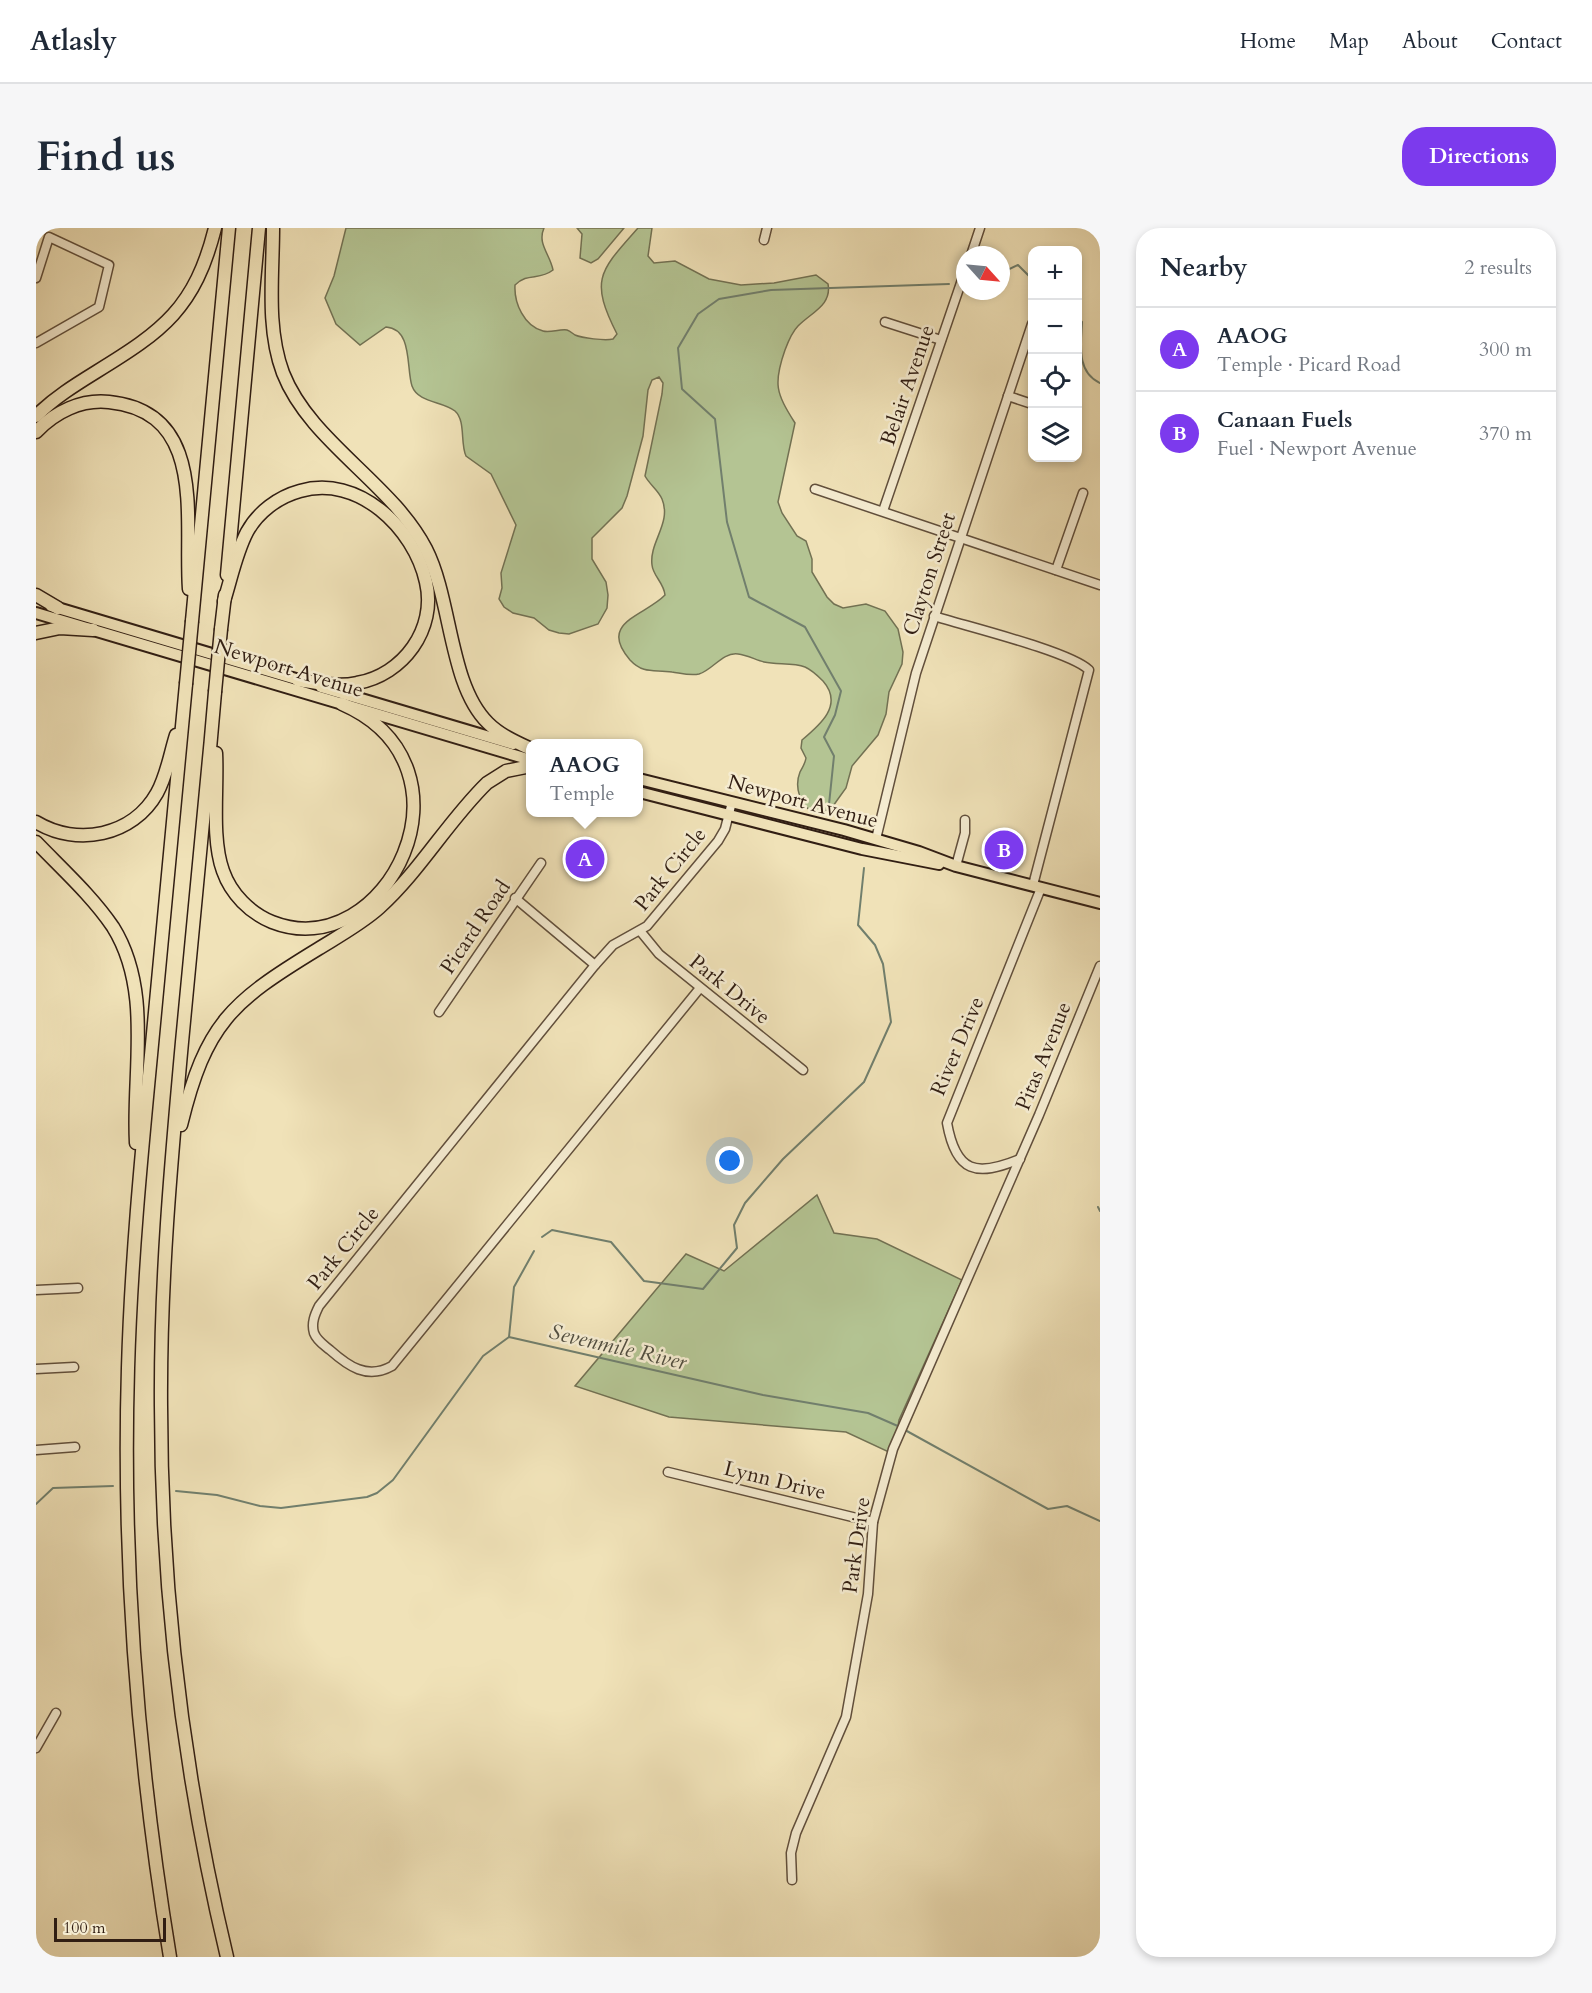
<!DOCTYPE html>
<meta charset="utf-8">
<style>
body{margin:0;font-family:Cardo,serif;background:#f6f6f7;color:#1f2937}
.controls{position:absolute;right:18px;top:18px;display:grid;overflow:hidden;border-radius:12px;box-shadow:0 3px 9px #0003}
.controls button{width:54px;height:54px;display:grid;place-items:center;padding:0;border:0;border-bottom:2px solid #e0e1e3;background:#fff;color:#1f2937;font:30px sans-serif}
.compass{position:absolute;left:920px;top:18px;width:54px;height:54px;border-radius:50%;background:#fff;box-shadow:0 3px 9px #0003;rotate:117deg}
.scale{position:absolute;left:18px;bottom:15px;width:112px;box-sizing:border-box;padding-left:6px;border:3px solid #311e13;border-top:0;font-size:16px;line-height:21px;white-space:nowrap;color:#311e13;-webkit-text-stroke:4px #f5ecd1;paint-order:stroke}
.you{position:absolute;left:694px;top:933px;width:21px;height:21px;margin:-15px;border:4px solid #fff;border-radius:50%;background:#1a73e8;box-shadow:0 0 0 9px #1a73e833}
.badge{display:grid;place-items:center;width:39px;height:39px;border-radius:50%;background:#7c3aed;color:#fff;font-size:20px;font-weight:700}
.pin{position:absolute;translate:-50% -50%;border:3px solid #fff;box-shadow:0 2px 6px #0006}
.popup{position:absolute;left:490px;top:511px;width:117px;height:78px;box-sizing:border-box;display:grid;place-content:center;border-radius:12px;background:#fff;filter:drop-shadow(0 2px 4px #0005);font-size:20px;white-space:nowrap;color:#747a83}
.popup b{font-size:22px;color:#1f2937}
.popup::after{content:'';position:absolute;left:50%;top:100%;margin-left:-12px;border:12px solid transparent;border-top-color:#fff}
.list{margin:0;padding:0;list-style:none}
h2{display:flex;justify-content:space-between;align-items:center;height:78px;margin:0;padding:0 24px;font-size:26px}
h2 small{font-size:20px;font-weight:400;color:#747a83}
.list li{display:grid;grid-template-columns:39px 1fr auto;gap:18px;align-items:center;box-sizing:border-box;height:84px;padding:0 24px;border-top:2px solid #e0e1e3}
.list b{display:block;font-size:22px;white-space:nowrap}
.list p{margin:0;font-size:20px;white-space:nowrap;color:#747a83}
.list em{font-size:20px;font-style:normal;color:#747a83}
.icon{flex:none;width:33px;height:33px;fill:none;stroke:currentColor;stroke-width:2;stroke-linecap:round;stroke-linejoin:round}
.map{position:relative;flex:none;width:1064px;height:1729px;overflow:hidden;border-radius:24px}
header{display:flex;align-items:center;gap:36px;box-sizing:border-box;height:84px;padding:0 30px;background:#fff;border-bottom:2px solid #e0e1e3}
header strong{font-size:28px}
nav{display:flex;gap:33px;margin-inline-start:auto;font-size:21px}
.intro{display:flex;align-items:center;justify-content:space-between;box-sizing:border-box;height:144px;padding:0 36px}
h1{margin:0;font-size:42px}
.button{padding:15px 27px;border-radius:24px;background:#7c3aed;color:#fff;font-size:21px;font-weight:700}
main{display:flex;gap:36px;padding:0 36px}
aside{flex:1;background:#fff;border-radius:24px;box-shadow:0 3px 9px #0003}
.map>svg:first-child{display:block}
</style>
<header>
<strong>Atlasly</strong>
<nav><a>Home</a><a>Map</a><a>About</a><a>Contact</a></nav>
</header>
<div class="intro"><h1>Find us</h1><a class="button">Directions</a></div>
<main>
<div class="map">
<svg width="1064" height="1729" viewBox="0 0 1064 1729">
<rect width="100%" height="100%" fill="#f0e2b8"/>
<filter id="stains"><feTurbulence type="fractalNoise" baseFrequency=".00333" numOctaves="4"/><feColorMatrix values="0 0 0 0 .2 0 0 0 0 .09 0 0 0 0 .02 0 0 0 .5 -.17"/></filter>
<radialGradient id="worn" r=".72"><stop offset=".6" stop-color="#630" stop-opacity="0"/><stop offset="1" stop-color="#630" stop-opacity=".3"/></radialGradient>
<g fill="#b4c493" stroke="#727153" stroke-width="1.5">
<path d="M310,0H508C501,16 514,26 517,42C503,53 492,44 479,57C478,75 488,98 507,103C514,105 523,101 531,102C534,103 536,105 539,107C546,110 569,113 577,111L581,106C553,51 564,43 602,0H616L612,28L618,35L639,33L673,51L705,57L738,55L780,47L792,56C796,77 776,84 762,98C756,104 752,114 749,122C737,156 740,165 759,195L742,274L746,285L761,308L770,313L776,331V344L791,369L798,376L807,380L830,376L849,383L862,401L867,424L866,436L853,464L850,486L842,507L816,538L810,560L802,571L795,581L780,585C764,580 758,559 764,544C767,538 769,536 770,530L765,520L766,512C784,497 808,477 787,453C782,448 776,442 769,439C757,434 741,437 728,434C720,432 711,427 702,426C686,424 677,442 663,446C654,448 644,445 636,444C619,441 608,447 594,432C561,394 609,388 629,367C628,355 617,348 616,337C613,314 636,295 626,271C622,262 614,257 609,248L626,166L627,155L623,149L616,152L612,162L607,208L591,268L586,280L556,310V331L570,354L572,367L571,380L562,396L533,406L523,405L513,402L498,390L477,385L468,379L463,371L466,360L465,345L480,297L455,246L430,228C424,215 430,193 419,183C407,173 382,175 376,158C370,140 377,101 350,99L324,117L300,96L289,70L298,48Z"/>
<polygon points="541,0 588,0 562,31 555,35 544,30 546,6"/>
<polygon points="781,967 798,1005 841,1011 926,1052 863,1192 857,1226 810,1204 633,1189 539,1158 650,1026 688,1043"/>
</g>
<g fill="none" stroke-linecap="round" stroke-linejoin="round">
<g stroke="#717f6d" stroke-width="2">
<polyline points="965,45 982,37 996,51"/>
<path d="M1042,90L1046,94C1045,116 1040,144 1064,155"/>
<polyline points="792,586 798,528 788,509 799,487 805,463 769,399 713,369 691,294 679,191 646,161 642,120 662,86 683,71 735,62 913,56"/>
<polyline points="1062,979 1064,983"/>
<polyline points="506,1009 516,1002 575,1014 608,1053 667,1061 701,1020 698,997 709,975 747,931 828,854 855,794 847,736 839,717 822,697 828,640"/>
<polyline points="473,1109 478,1059 498,1023"/>
<polyline points="869,1202 1012,1281 1031,1278 1064,1293"/>
<polyline points="140,1263 181,1267 224,1278 245,1280 331,1269 341,1265 357,1252 447,1128 473,1109 727,1167 832,1185 864,1199"/>
<polyline points="0,1276 17,1260 77,1258"/>
</g>
<defs>
<g id="minor">
<polyline points="728,12 731,0"/>
<polyline points="935,27 944,0"/>
<polyline points="0,50 13,9 73,37 63,79 0,115"/>
<polyline points="849,94 905,112"/>
<polyline points="972,168 996,176"/>
<polyline points="779,261 1064,357"/>
<polyline points="847,283 929,43"/>
<polyline points="1020,342 1047,265"/>
<path d="M898,388C929,398 1033,423 1053,442L997,657"/>
<polyline points="840,611 880,445 996,96"/>
<polyline points="920,638 929,605 929,592"/>
<polyline points="479,670 559,737"/>
<polyline points="605,704 623,726 767,842"/>
<path d="M664,760L356,1138C331,1152 312,1138 294,1122C288,1117 281,1113 278,1105C275,1095 279,1086 283,1078L559,737L577,717L611,698L682,613L689,601L696,574"/>
<polyline points="403,784 505,635"/>
<path d="M984,931C940,949 920,945 911,895L1005,660"/>
<polyline points="0,1062 42,1060"/>
<polyline points="0,1141 38,1139"/>
<polyline points="0,1222 39,1219"/>
<polyline points="632,1244 837,1294"/>
<polyline points="0,1520 20,1485"/>
<polyline points="756,1652 755,1625 760,1605 810,1489 832,1366 837,1294 857,1221 1003,887 1064,738"/>
</g>
<g id="major">
<polyline points="15,378 270,454"/>
<polyline points="0,385 495,532"/>
<polyline points="285,459 477,516"/>
<polyline points="603,551 808,602 883,624 920,638 1064,675"/>
<polyline points="603,564 826,621 903,636"/>
</g>
<g id="highway">
<path d="M237,0C237,47 230,100 247,145C274,214 356,255 390,321C416,372 413,457 452,495C464,507 480,514 495,521"/>
<path d="M0,188C18,170 39,157 60,144C127,103 159,80 179,0"/>
<path d="M0,204C19,184 45,171 73,174C172,184 148,292 153,361"/>
<polyline points="191,347 223,0"/>
<polyline points="0,367 22,380"/>
<path d="M188,373C195,351 200,325 211,304C222,284 242,269 264,263C322,246 378,300 390,354C401,401 367,447 321,455C302,459 281,455 262,452"/>
<polyline points="156,393 193,0"/>
<polyline points="185,401 189,367"/>
<polyline points="0,405 24,400 57,402"/>
<path d="M179,464C169,581 157,698 146,814C135,935 124,1056 125,1178C125,1363 148,1549 191,1729"/>
<path d="M180,525C182,561 175,610 187,643C195,666 214,685 236,694C350,739 450,539 306,476"/>
<path d="M0,594C41,619 97,608 121,565C131,547 134,526 140,507"/>
<path d="M0,614C26,641 56,668 77,699C117,763 96,844 100,915"/>
<path d="M145,897C170,795 195,774 282,721C303,708 325,696 343,680C384,643 412,593 451,555L470,543L495,538"/>
<path d="M134,1729C102,1534 86,1338 92,1140C95,1036 105,931 115,827C127,703 138,579 150,456"/>
</g>
</defs>
<use href="#minor" stroke="#614f3c" stroke-width="11"/>
<use href="#major" stroke="#311e13" stroke-width="14"/>
<use href="#highway" stroke="#311e13" stroke-width="15"/>
<use href="#minor" stroke="#f5ecd1" stroke-width="8"/>
<use href="#major" stroke="#f0e2b8" stroke-width="10"/>
<use href="#highway" stroke="#f0e2b8" stroke-width="12"/>
<defs>
<g id="highway-bridge">
<polyline points="150,456 156,393"/>
<polyline points="179,464 185,401"/>
</g>
</defs>
<use href="#highway-bridge" stroke="#311e13" stroke-width="15" stroke-linecap="butt"/>
<use href="#highway-bridge" stroke="#f0e2b8" stroke-width="12"/>
</g>
<g text-anchor="middle" stroke-width="5" stroke-linejoin="round" paint-order="stroke">
<g font-size="21" fill="#311e13" stroke="#f5ecd1">
<text transform="translate(871 157) rotate(-71)" y="7">Belair Avenue</text>
<text transform="translate(893 346) rotate(-72)" y="7">Clayton Street</text>
<text transform="translate(253 440) rotate(17)" y="7">Newport Avenue</text>
<text transform="translate(767 573) rotate(15)" y="7">Newport Avenue</text>
<text transform="translate(634 641) rotate(-51)" y="7">Park Circle</text>
<text transform="translate(439 699) rotate(-56)" y="7">Picard Road</text>
<text transform="translate(694 761) rotate(39)" y="7">Park Drive</text>
<text transform="translate(921 818) rotate(-67)" y="7">River Drive</text>
<text transform="translate(1007 828) rotate(-68)" y="7">Pitas Avenue</text>
<text transform="translate(307 1020) rotate(-51)" y="7">Park Circle</text>
<text transform="translate(739 1252) rotate(14)" y="7">Lynn Drive</text>
<text transform="translate(820 1317) rotate(-82)" y="7">Park Drive</text>
</g>
<g font-size="22" font-style="italic" fill="#514e40" stroke="#f5ecd1">
<text transform="translate(582 1118) rotate(13)" y="8">Sevenmile River</text>
</g>
</g>
<rect width="100%" height="100%" filter="url(#stains)"/>
<rect width="100%" height="100%" fill="url(#worn)"/>
</svg>
<div class="controls">
<button>+</button>
<button>−</button>
<button><svg class="icon" aria-label="locate" viewBox="0 0 24 24"><circle cx="12" cy="12" r="6"/><path d="M12 2v4M12 18v4M2 12h4M18 12h4"/></svg></button>
<button><svg class="icon" aria-label="layers" viewBox="0 0 24 24"><path d="M12 4l9 5-9 5-9-5zM3 14l9 5 9-5"/></svg></button>
</div>
<svg class="compass" viewBox="-18 -18 36 36"><path d="M0-13l5 13h-10z" fill="#e53935"/><path d="M0 13l5-13h-10z" fill="#747a83"/></svg>
<div class="scale">100 m</div>
<div class="you"></div>
<div class="pin badge" style="left:549px;top:631px">A</div>
<div class="popup"><b>AAOG</b>Temple</div>
<div class="pin badge" style="left:968px;top:622px">B</div>
</div>
<aside>
<h2>Nearby<small>2 results</small></h2>
<ul class="list">
<li><span class="badge">A</span><div><b>AAOG</b><p>Temple · Picard Road</p></div><em>300 m</em></li>
<li><span class="badge">B</span><div><b>Canaan Fuels</b><p>Fuel · Newport Avenue</p></div><em>370 m</em></li>
</ul>
</aside>
</main>
